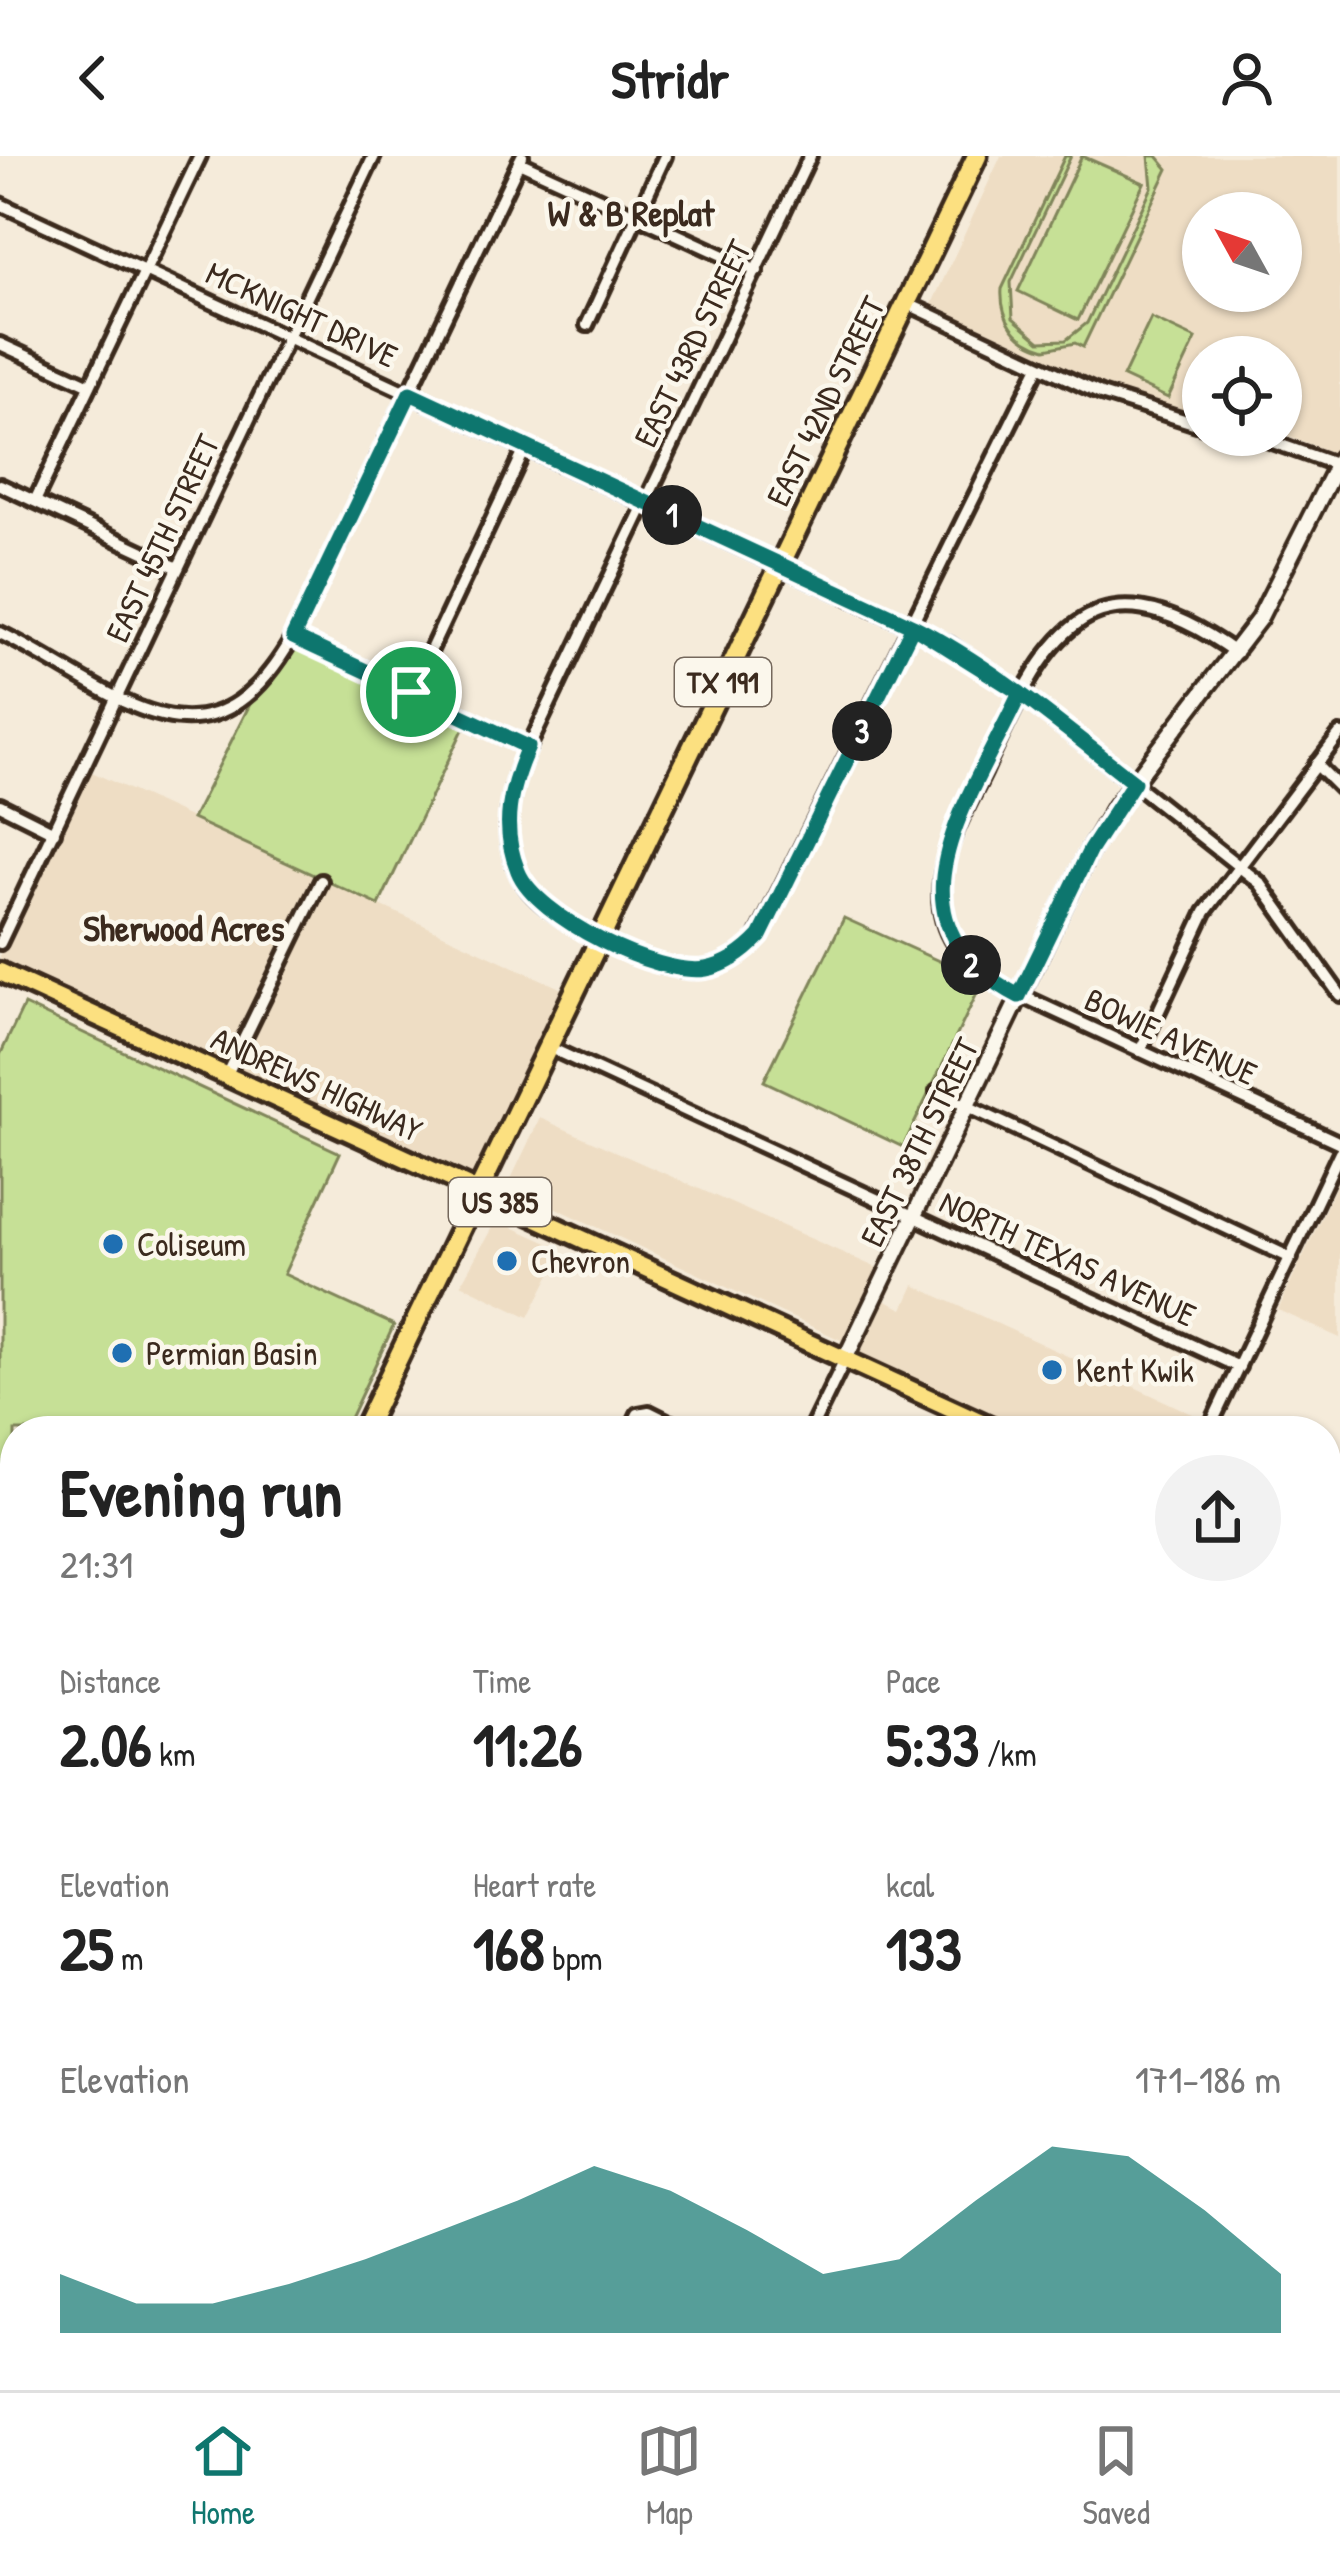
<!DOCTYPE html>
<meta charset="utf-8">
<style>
body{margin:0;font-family:"Patrick Hand",sans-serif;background:#f2f2f2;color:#222;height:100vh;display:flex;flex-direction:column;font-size:45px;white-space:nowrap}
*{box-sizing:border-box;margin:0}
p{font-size:39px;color:#767676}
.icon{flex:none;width:66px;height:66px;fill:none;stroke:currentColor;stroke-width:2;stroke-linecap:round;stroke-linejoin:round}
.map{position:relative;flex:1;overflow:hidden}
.sheet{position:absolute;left:0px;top:1260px;width:1341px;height:975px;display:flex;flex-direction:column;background:#fff;border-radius:48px 48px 0 0;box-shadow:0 3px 9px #0004}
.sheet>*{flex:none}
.needle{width:78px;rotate:310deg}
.fabs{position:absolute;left:1182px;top:36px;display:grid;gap:24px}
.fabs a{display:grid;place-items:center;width:120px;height:120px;border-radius:50%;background:#fff;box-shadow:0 3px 9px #0004;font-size:60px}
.pin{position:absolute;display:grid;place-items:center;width:102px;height:102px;color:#fff;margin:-51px;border:6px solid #fff;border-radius:50%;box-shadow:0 3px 12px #0007}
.km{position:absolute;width:60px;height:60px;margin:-30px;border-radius:50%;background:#222;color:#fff;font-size:33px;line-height:60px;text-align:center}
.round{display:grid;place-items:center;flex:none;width:126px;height:126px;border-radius:63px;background:#f2f2f2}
.headline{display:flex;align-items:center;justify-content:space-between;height:204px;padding:0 60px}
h1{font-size:66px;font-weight:800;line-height:90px}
.stats{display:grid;grid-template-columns:repeat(3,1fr);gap:18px;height:204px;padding:12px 60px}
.stats div{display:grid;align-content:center}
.stats b{font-size:60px;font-weight:800}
.stats small{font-size:33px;font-weight:400}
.stats p{font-size:33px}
.chart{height:336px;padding:24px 60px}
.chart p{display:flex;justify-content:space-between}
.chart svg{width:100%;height:216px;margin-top:12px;fill:#0f766e;opacity:.7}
header{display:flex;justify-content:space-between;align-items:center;height:156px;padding:0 60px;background:#fff;font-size:54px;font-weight:800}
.dock{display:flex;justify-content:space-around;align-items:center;height:168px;border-top:3px solid #e0e0e0;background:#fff;font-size:33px;color:#767676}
.dock a{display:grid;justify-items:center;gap:6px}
.dock .on{color:#0f766e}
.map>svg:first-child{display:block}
.built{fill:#eeddc4;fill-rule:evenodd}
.green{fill:#c6e096;stroke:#80855a;stroke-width:3}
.water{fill:#83cde3;stroke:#668c94;stroke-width:3}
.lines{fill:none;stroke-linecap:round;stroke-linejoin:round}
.minor-casing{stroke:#3b2a1e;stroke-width:20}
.tertiary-casing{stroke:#3b2a1e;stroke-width:22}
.secondary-casing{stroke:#3b2a1e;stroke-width:24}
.primary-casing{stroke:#3b2a1e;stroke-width:26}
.trunk-casing{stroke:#3b2a1e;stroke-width:27}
.minor{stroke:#fbf7ec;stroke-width:10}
.tertiary{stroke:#fbf7ec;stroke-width:14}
.secondary{stroke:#fbf7ec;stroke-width:15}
.primary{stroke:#fce080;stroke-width:16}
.trunk{stroke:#fce080;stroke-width:18}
.route-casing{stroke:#fff;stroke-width:24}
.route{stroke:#0f766e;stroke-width:15}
.poi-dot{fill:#1f6fb2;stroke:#fbf7ec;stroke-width:4.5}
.labels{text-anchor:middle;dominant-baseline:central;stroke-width:9;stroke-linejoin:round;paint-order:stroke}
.shield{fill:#fbf7ec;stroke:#75685c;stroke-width:3}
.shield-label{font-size:30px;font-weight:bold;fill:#3b2a1e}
.street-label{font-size:33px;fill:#3b2a1e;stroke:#fbf7ec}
.poi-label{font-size:33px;fill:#3b2a1e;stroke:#fbf7ec;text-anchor:start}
.neighbourhood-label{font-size:36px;font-weight:bold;fill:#3b2a1e;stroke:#fbf7ec}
</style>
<header><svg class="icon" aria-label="back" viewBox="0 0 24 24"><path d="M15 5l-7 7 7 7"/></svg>Stridr<svg class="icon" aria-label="person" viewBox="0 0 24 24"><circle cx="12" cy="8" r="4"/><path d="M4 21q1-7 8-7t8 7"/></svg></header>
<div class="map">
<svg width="1340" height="2234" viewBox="0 0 1340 2234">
<rect width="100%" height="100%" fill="#f5ebda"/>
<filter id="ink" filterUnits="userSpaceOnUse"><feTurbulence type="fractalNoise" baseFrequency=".00833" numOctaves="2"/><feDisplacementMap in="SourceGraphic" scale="24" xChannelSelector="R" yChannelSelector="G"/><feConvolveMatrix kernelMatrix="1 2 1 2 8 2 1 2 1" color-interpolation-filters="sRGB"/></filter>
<g filter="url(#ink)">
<g class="built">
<path d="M1001,0H1340V283L1333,297L1281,277V201H1203V263L1144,251L930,152ZM1203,57H1281V135H1203Z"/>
<polygon points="83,612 573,838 478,1035 0,816 0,787"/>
<polygon points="540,962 877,1112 843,1185 515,1033 511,1023"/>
<polygon points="1340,1021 1340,1182 1278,1154"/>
<polygon points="496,1064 563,1094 529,1161 461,1128"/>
<polygon points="914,1129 1212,1267 1208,1275 1002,1275 845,1203 875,1140 903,1153"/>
<polygon points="0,1601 15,1608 15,2001 0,2033"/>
<polygon points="0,2036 15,2043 15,2220 389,2220 419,2234 0,2234"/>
<polygon points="414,2220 622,2220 615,2234 445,2234"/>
<polygon points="851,2220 1086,2220 1079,2234 845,2234"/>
</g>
<g class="green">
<path d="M1065,0H1071L1011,126L1013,162L1040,185L1066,184L1087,167L1152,31L1149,0H1157L1168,13L1083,191L1075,187L1046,193C1016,185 1000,163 1002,133Z"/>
<polygon points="1082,0 1144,27 1078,164 1018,135"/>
<polygon points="1151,162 1196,183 1168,242 1123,221"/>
<polygon points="293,481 468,563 379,749 192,663 252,544"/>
<polygon points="844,762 983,825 903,991 764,925"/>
<polygon points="24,849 340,997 284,1118 394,1169 344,1275 15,1275 15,1602 0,1595 0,899"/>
</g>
<polygon class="water" points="0,1675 15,1682 15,1790 0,1820"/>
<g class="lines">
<defs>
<g id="minor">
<path d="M810,0L519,612C505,651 502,693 525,729C548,765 656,817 698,814C721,812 738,801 755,785L1039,210"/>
<polyline points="519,6 757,115"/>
<polyline points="0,48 949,488 1020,537 1260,727 1340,839"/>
<polyline points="906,147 1101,238 1203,270"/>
<polyline points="587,169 665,0"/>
<polyline points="0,188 90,229"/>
<polyline points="1253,279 1340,310"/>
<polyline points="0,329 178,412"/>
<polyline points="35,345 200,0"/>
<path d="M0,477C112,531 205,636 293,481L522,0"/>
<polyline points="293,481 528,591"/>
<path d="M1236,497C1086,390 1043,488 985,615C965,657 934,705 941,753C946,789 971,812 1001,830L1340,987"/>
<polyline points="411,536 526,291"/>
<polyline points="1316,608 1340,632"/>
<polyline points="0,649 54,676"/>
<polyline points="0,787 374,0"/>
<polyline points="548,891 1239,1211"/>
<polyline points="1140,895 1205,756 1340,578"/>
<polyline points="226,920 321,725"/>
<polyline points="937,936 1291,1102"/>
<polyline points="630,1275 638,1258 649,1256 687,1275"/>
<polyline points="810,1275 845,1203"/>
<polyline points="1208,1275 1340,996"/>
<polyline points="1326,1495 1340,1466"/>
<polyline points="1326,1593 1340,1599"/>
<polyline points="0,1601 15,1608"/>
<polyline points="1326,1753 1340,1759"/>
<polyline points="1326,1875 1340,1848 1340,1806"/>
<polyline points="1326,1961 1340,1968"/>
<polyline points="1326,2042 1340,2013"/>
<polyline points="945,2220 975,2234"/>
<polyline points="1235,2234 1241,2220"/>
</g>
<polyline id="tertiary" points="845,1203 1090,694 1115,651 1259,463 1340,302"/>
<g id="secondary">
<polyline points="0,2047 15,2053"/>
<polyline points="390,2220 420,2234"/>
</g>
<g id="primary">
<polyline points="0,816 1001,1275"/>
<polyline points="1326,1424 1340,1430"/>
</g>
<g id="trunk">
<polyline points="363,1275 977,0"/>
<polyline points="0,2028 15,1996"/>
</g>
</defs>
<use href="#minor" class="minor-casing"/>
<use href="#tertiary" class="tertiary-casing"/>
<use href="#secondary" class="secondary-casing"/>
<use href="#primary" class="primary-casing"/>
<use href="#trunk" class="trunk-casing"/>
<use href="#minor" class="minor"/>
<use href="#tertiary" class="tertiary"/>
<use href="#secondary" class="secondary"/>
<use href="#primary" class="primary"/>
<use href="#trunk" class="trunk"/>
</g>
</g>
<g class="lines" filter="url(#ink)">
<defs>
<path id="route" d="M411,536L293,481L410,237L913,470L1020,537C970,646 874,764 1019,840L1090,694L1134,626C1063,571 994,511 913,470L760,780C745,796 728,809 706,813C658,821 536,761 518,715C500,671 510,632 528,591L411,536"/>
</defs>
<use href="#route" class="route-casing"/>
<use href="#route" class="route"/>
</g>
<g class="poi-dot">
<circle cx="113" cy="1088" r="12"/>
<circle cx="507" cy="1105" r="12"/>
<circle cx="122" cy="1197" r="12"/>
<circle cx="1052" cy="1214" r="12"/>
</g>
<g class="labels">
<g class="shield">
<rect x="675" y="502" width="96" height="48" rx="9"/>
<rect x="449" y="1022" width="102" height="48" rx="9"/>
</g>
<g class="shield-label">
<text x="723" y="526">TX 191</text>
<text x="500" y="1046">US 385</text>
</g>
<g class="street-label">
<text transform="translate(302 158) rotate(25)">MCKNIGHT DRIVE</text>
<text transform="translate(692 187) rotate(-64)">EAST 43RD STREET</text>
<text transform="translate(825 245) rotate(-64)">EAST 42ND STREET</text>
<text transform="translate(162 382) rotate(-65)">EAST 45TH STREET</text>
<text transform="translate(1171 880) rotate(25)">BOWIE AVENUE</text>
<text transform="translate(317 928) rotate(25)">ANDREWS HIGHWAY</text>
<text transform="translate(919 986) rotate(-64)">EAST 38TH STREET</text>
<text transform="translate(1068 1102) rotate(25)">NORTH TEXAS AVENUE</text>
</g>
<g class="poi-label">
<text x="137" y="1088">Coliseum</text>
<text x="531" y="1105">Chevron</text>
<text x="146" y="1197">Permian Basin</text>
<text x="1076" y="1214">Kent Kwik</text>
</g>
<g class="neighbourhood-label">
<text x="631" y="56">W &amp; B Replat</text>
<text x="184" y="771">Sherwood Acres</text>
</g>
</g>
</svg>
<div class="fabs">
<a><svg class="needle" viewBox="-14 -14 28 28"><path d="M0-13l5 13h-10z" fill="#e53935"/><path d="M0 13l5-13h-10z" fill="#767676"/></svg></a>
<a><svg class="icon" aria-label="locate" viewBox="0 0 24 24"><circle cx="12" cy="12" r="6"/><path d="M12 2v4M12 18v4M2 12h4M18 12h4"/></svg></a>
</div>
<div class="pin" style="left:411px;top:536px;background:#1e9e55"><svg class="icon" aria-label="arrive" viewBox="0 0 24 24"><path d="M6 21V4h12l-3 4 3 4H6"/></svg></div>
<b class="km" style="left:672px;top:359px">1</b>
<b class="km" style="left:971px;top:809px">2</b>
<b class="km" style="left:862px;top:575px">3</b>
<section class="sheet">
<div class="headline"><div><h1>Evening run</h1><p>21:31</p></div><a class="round"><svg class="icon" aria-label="share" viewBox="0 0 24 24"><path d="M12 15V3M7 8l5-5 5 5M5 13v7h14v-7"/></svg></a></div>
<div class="stats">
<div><p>Distance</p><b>2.06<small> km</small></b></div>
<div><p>Time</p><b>11:26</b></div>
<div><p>Pace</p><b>5:33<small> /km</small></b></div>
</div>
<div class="stats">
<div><p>Elevation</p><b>25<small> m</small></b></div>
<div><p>Heart rate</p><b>168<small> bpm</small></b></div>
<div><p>kcal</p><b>133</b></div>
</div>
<div class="chart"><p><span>Elevation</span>171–186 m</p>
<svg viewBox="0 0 160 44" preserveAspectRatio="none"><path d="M0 44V32L10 38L20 38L30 34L40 29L50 23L60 17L70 10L80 15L90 23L100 32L110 29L120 17L130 6L140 8L150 19L160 32V44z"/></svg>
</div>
</section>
</div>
<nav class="dock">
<a class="on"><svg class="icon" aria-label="home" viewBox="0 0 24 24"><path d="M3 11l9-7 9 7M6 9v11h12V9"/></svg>Home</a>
<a><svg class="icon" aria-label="map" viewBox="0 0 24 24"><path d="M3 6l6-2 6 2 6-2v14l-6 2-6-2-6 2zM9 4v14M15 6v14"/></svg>Map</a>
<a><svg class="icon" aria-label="saved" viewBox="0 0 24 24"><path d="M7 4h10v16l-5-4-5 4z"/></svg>Saved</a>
</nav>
